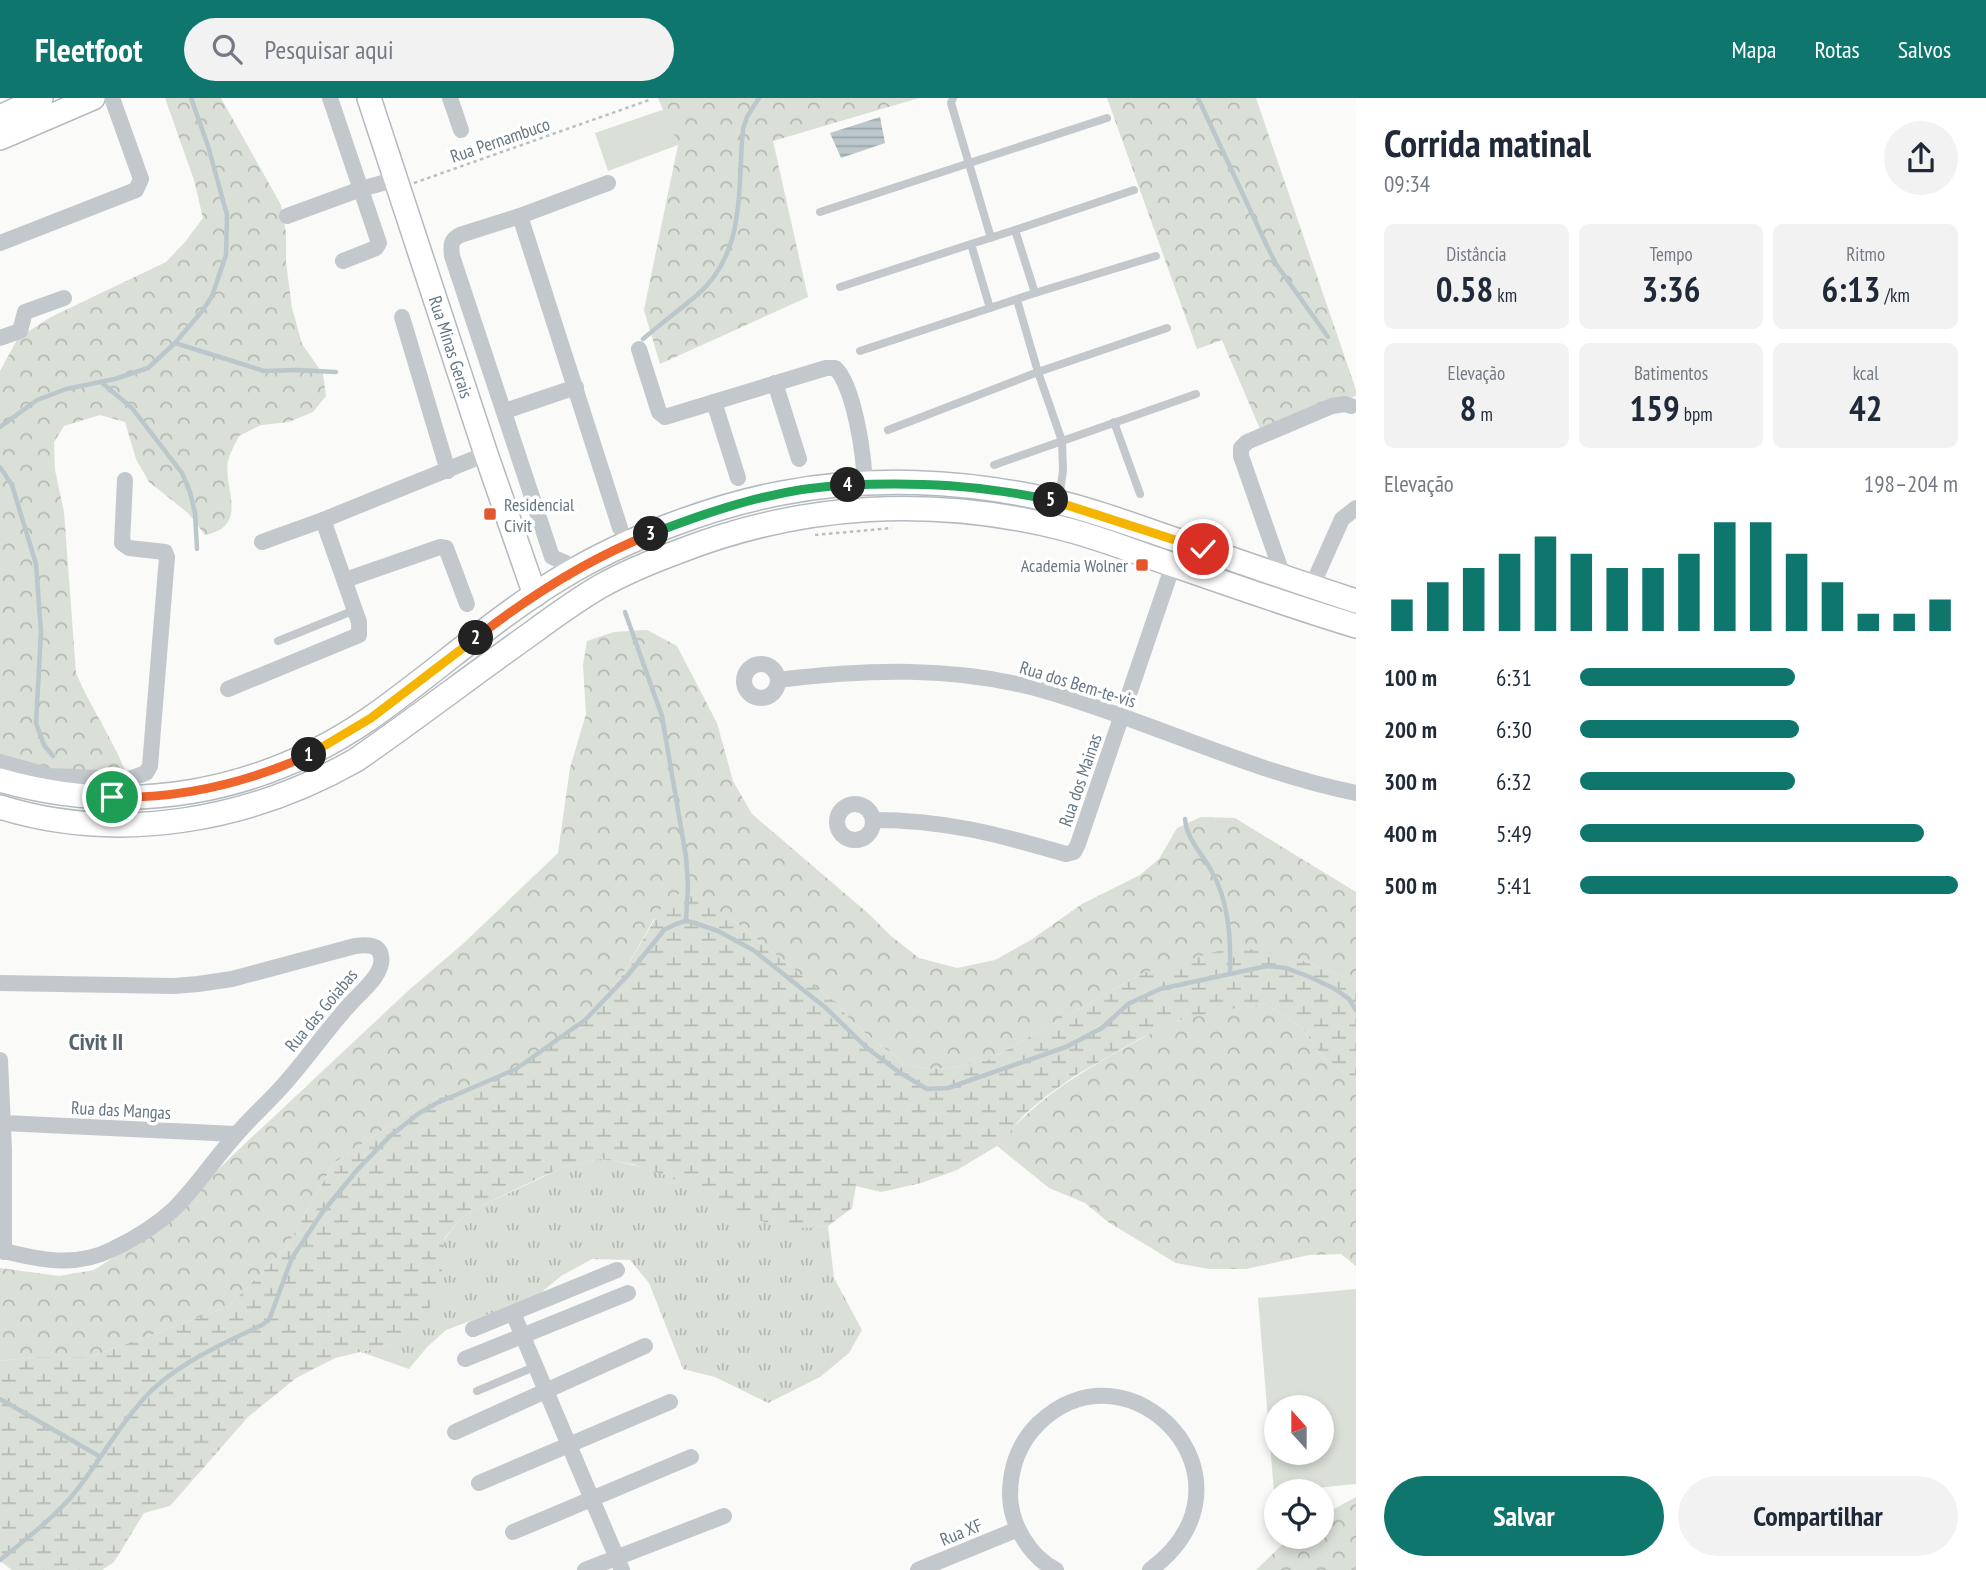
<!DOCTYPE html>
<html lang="pt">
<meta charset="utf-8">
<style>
body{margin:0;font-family:"PT Sans Narrow",sans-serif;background:#f2f2f3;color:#1f2937;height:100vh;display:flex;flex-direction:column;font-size:26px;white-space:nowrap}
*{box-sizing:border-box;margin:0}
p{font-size:23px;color:#747a83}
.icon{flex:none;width:38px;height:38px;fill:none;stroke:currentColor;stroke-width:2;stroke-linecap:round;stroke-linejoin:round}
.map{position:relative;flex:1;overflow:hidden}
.sheet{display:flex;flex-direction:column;background:#fff;width:630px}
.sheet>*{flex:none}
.needle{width:46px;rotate:339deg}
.controls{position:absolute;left:1264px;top:1297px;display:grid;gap:14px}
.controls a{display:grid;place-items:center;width:70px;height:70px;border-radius:50%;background:#fff;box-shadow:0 4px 10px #0003;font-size:35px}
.pin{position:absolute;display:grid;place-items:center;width:60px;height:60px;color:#fff;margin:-30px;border:4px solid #fff;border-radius:50%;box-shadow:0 2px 7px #0007}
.km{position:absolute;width:35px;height:35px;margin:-18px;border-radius:50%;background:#222;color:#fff;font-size:19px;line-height:35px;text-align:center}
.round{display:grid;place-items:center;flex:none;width:74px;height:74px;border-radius:37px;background:#f2f2f3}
.head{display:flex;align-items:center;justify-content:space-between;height:119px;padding:0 28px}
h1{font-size:38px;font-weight:700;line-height:52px}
.stats{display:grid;grid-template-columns:repeat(3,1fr);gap:10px;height:119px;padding:7px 28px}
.stats div{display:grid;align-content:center;border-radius:10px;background:#f2f2f3;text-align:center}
.stats b{font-size:35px;font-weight:700}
.stats small{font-size:19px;font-weight:400}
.stats p{font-size:19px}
.chart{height:196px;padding:14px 28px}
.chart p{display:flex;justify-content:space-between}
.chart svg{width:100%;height:126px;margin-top:7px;stroke:#0f766e;stroke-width:6}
.button{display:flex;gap:14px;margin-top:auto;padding:14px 28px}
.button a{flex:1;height:80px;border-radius:42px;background:#0f766e;color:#fff;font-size:28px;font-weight:700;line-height:80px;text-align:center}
.button a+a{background:#f2f2f3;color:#1f2937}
ul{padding:0 28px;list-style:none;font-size:23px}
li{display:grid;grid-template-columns:112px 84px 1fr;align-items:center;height:52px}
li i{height:18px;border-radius:9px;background:#0f766e}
header{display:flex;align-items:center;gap:42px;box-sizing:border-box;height:98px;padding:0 35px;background:#0f766e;color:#fff}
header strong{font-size:33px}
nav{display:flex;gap:38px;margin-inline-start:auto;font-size:24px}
.search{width:490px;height:63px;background:#f2f2f3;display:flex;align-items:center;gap:18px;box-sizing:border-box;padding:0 24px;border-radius:38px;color:#747a83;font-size:26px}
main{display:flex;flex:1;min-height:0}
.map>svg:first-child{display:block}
.grass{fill:url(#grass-tufts)}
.forest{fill:url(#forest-crowns)}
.wetland{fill:url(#wetland-marsh)}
.garden{fill:#dadfd7;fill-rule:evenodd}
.water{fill:url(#water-rules)}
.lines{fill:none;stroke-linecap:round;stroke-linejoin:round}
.stream{stroke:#bbc7cb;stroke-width:4.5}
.secondary-casing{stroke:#b3babf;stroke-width:26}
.path{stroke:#bbbfc2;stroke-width:2.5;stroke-dasharray:3.5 3.5;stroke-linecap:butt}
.lane{stroke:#c3c8cc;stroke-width:8}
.street{stroke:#c3c8cc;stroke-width:16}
.secondary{stroke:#fff;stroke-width:23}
.split-1-casing{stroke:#fff;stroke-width:14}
.split-2-casing{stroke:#fff;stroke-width:14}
.split-3-casing{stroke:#fff;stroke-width:14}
.split-4-casing{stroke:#fff;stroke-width:14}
.split-5-casing{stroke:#fff;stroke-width:14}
.split-6-casing{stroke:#fff;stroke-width:14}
.split-1{stroke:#f0652b;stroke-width:9}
.split-2{stroke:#f5b400;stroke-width:9}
.split-3{stroke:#f0652b;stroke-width:9}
.split-4{stroke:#22a559;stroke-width:9}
.split-5{stroke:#22a559;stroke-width:9}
.split-6{stroke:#f5b400;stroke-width:9}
.poi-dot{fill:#e4572e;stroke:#fff;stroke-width:2.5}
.labels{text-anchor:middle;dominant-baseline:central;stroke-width:7;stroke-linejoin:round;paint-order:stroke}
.street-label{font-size:18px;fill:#657683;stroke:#fff}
.poi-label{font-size:18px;fill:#657683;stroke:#fff;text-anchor:start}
.district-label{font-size:24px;font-weight:bold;fill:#57646e;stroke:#fff}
</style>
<header>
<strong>Fleetfoot</strong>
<div class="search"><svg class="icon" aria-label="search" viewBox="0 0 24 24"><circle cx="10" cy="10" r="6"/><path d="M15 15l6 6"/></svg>Pesquisar aqui</div>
<nav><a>Mapa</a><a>Rotas</a><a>Salvos</a></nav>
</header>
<main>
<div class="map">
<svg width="1356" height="1472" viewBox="0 0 1356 1472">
<defs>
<pattern id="grass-tufts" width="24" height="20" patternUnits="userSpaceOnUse" patternTransform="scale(1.75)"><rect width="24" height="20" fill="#dadfd7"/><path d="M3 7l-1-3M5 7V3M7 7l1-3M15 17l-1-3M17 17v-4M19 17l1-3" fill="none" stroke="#b4b9b4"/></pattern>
<pattern id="forest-crowns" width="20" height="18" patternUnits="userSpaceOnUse" patternTransform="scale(1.75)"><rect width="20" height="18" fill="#dadfd7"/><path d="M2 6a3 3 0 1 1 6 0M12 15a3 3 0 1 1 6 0" fill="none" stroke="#b4b9b4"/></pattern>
<pattern id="wetland-marsh" width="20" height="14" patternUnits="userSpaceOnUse" patternTransform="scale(1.75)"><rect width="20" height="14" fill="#dadfd7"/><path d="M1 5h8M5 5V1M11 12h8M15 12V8" fill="none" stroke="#b4b9b4"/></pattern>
<pattern id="water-rules" width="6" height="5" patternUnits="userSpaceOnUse" patternTransform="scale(1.75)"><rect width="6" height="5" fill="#bbc7cb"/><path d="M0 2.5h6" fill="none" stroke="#9ca6aa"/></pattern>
</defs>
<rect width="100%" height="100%" fill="#fafaf8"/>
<path class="grass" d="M600,1061C625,1065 649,1069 673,1080C731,1107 759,1136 828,1128L834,1180L862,1232L849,1255L820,1279L768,1305L715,1279L683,1271L649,1185L630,1162L592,1161L561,1178L537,1198L446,1232L427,1249L409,1271L361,1254L394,1246L444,1162V1142L461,1120L477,1110L564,1069Z"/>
<g class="forest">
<path d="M165,0H221L281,107L286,135V164L292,210L302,246L323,276L326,298L313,314L289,324L261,327L239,338C235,346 230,355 228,363C223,390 250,428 205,437L188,415L149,384L136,361L125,324L100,317L64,328L54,344L55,372L64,414L76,575C91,611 114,642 127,678L3,666L0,657V273L18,240L51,219L166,164L185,144L203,120L194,82Z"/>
<polygon points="658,0 919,0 773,43 808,199 660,266 644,212 678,47"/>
<polygon points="1107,0 1256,0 1356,292 1356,298 1260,331 1222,242 1197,251"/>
<polygon points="647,532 677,548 717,625 733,683 752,716 870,817 891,838 919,860 957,870 995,862 1031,842 1082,806 1140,777 1159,761 1177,730 1201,719 1235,720 1356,794 1356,884 1298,861 1140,876 991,961 952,970 928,971 908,967 877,945 851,923 837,906 728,818 654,821 621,879 593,910 565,935 498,983 427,1002 334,1065 286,1150 228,1209 90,1259 35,1259 0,1263 0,1170 59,1178 94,1172 158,1131 235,1055 409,892 465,844 558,755 570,670 586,616 583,567 587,543 614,534"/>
<path d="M1266,906L1301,929L1323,959L1356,982V1168L1341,1156L1309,1157L1246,1171H1209L1176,1165L1108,1124L1085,1105L1049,1090L997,1048C1032,1005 1071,980 1119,953C1139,942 1160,929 1181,922C1209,913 1238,910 1266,906Z"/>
<polygon points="1356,1399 1356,1472 1256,1472 1290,1439 1321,1438 1321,1418"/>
</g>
<polygon class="wetland" points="683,794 728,818 837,906 851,923 877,945 908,967 928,971 952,970 991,961 1140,876 1235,848 1298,861 1356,884 1356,982 1323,959 1301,929 1266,906 1225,912 1180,922 1141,940 1076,977 1045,999 1025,1016 997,1048 957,1072 921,1085 881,1094 856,1088 852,1110 828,1128 806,1130 782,1129 740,1117 670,1079 632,1066 600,1061 564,1069 537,1081 477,1110 461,1120 444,1141 444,1162 436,1200 415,1233 394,1246 335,1260 296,1280 248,1319 170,1408 144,1415 114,1464 102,1472 12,1472 0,1463 0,1263 35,1259 90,1259 228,1209 286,1150 334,1065 427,1002 498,983 565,935 593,910 621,879 666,802"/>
<g class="garden">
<polygon points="665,11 678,47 608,73 595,35"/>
<path d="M1356,1191V1386L1274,1394L1258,1200ZM1276,1309H1321V1354H1276Z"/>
</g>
<polygon class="water" points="880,19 885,45 841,60 830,35"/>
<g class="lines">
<g class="stream">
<polyline points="1198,0 1267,148 1276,166 1328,239"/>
<path d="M643,241C660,226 680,212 697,197C747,154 737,90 743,31L747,19L759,0"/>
<polyline points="175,245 264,273 297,272 336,274"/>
<polyline points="101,284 132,310 182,375 190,394 195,415 197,451"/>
<polyline points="0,329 37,302 66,291 115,281 148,270 175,245 203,212 212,198 226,157 227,117 208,48 191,0"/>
<polyline points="0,369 12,387 36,466 41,534 36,625 44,647 53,658"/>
<polyline points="625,514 662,618 686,759 688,786 686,823"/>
<path d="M1185,721C1187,742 1202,755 1212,774C1229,804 1231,841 1230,875"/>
<polyline points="0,1301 99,1358"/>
<path d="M0,1462C25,1442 51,1422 72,1398C100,1364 120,1324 152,1292C183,1263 224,1245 262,1227L269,1222L292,1160L321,1116L358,1071L389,1039L418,1016L437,1005L516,971L585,922L627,878L664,832L676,826L686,823L695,825L718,833L753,852L826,910L867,950L899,974L927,991L948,990L1066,949L1102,930L1128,906L1160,891L1267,868L1286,870L1310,879L1335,891L1349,901L1356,912"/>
</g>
<defs>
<g id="secondary">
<polyline points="369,0 486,356 535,497"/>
<polyline points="0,19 41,0"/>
<polyline points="0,40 93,0"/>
<path d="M0,682C129,719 259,696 369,621C435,575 495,519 564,478C625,441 712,408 782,395C870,378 963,382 1050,402C1088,411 1125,424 1162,437C1227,459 1291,482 1356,503"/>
<path d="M0,709C119,746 249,723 356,662C414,622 471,578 529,537C552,520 575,503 601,488C626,474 653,463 680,453C803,405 933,398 1061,430C1094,438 1127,451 1159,462C1225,485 1290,508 1356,528"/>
</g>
</defs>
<use href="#secondary" class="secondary-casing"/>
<g class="path">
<polyline points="414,85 649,2"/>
<polyline points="815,437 892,430"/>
</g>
<g class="lane">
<polyline points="953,0 951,5 991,140"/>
<polyline points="820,114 1107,20"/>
<polygon points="1015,132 1035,195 990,210 971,146"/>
<polyline points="1015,132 1134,92"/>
<polyline points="840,189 971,146"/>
<polyline points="1035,195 1156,158"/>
<polyline points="1017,202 1038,274 1062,343 1063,372 1059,402"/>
<polyline points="860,253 990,210"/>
<polyline points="1114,324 1140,396"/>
<polyline points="888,332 1038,274 1167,230"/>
<polyline points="994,367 1196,296"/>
<polyline points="278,543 355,512"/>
<polyline points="477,1293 534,1269"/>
</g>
<g class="street">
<polyline points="330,0 379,145 376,150 343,163"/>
<polyline points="450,0 461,32"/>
<polyline points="287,118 361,91 397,81"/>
<polyline points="520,118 620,430"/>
<polyline points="0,145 136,92 141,81 112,0"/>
<polyline points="402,219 448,373"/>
<polyline points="0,240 20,233 25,214 64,200"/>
<path d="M639,251L659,314L665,319L826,270H835C853,285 866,362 864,386"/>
<polyline points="775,285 799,361"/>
<polyline points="714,304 738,380"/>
<polyline points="505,313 576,289"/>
<polyline points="262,444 323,422 486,356"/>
<path d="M571,474L566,465L552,459L452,158C451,148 450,142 460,137L520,118L608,85"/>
<polyline points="1283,478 1241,358 1241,350 1247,344 1332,308 1345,306 1351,308"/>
<polyline points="345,482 440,449 446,450 467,506"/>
<polyline points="1312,488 1342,421 1356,410"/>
<circle cx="761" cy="583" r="17"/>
<path d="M778,582C867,571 955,568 1042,592C1148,622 1248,673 1356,695"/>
<polyline points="228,591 359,537 359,524 323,422"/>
<polyline points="0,664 50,678 129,681 146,675 150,668 167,459 165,454 129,450 122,445 125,382"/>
<circle cx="855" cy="724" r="18"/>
<path d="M873,722C946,722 997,736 1066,756L1074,754L1078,746L1173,467"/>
<path d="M0,885L174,888L198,886L232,881L355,848C364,847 379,845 381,858C385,875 361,894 351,905C328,930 309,958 287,983C271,1002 252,1018 236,1037C215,1060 197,1088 175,1110C157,1127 136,1140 113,1151C76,1170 39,1162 0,1152"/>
<polyline points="0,962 4,1052 4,1154"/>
<polyline points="4,1025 236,1036"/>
<polyline points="513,1215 622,1472"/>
<polyline points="473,1231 617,1172"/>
<polyline points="465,1261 628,1195"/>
<polyline points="455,1334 645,1248"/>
<polyline points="479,1385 670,1304"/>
<polyline points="513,1434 691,1359"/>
<polyline points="585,1472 724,1418"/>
<polyline points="918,1472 1018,1431"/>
<path d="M1056,1472C1030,1459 1011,1427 1010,1398C1010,1370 1018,1346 1038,1326C1130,1236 1270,1383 1150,1472"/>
</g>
<use href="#secondary" class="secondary"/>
</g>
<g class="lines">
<defs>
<path id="split-1" d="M112,699C181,701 246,685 309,657"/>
<polyline id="split-2" points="309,657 371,620 476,540"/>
<path id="split-3" d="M476,540C531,497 586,462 651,436"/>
<path id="split-4" d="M651,436C715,411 779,390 848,387"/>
<path id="split-5" d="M848,387C920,384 980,387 1051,402"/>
<polyline id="split-6" points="1051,402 1203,451"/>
</defs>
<use href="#split-1" class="split-1-casing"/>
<use href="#split-2" class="split-2-casing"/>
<use href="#split-3" class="split-3-casing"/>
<use href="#split-4" class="split-4-casing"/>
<use href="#split-5" class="split-5-casing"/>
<use href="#split-6" class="split-6-casing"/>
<use href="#split-1" class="split-1"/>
<use href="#split-2" class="split-2"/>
<use href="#split-3" class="split-3"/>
<use href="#split-4" class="split-4"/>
<use href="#split-5" class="split-5"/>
<use href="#split-6" class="split-6"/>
</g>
<g class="poi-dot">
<rect x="483" y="409" width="14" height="14" rx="3.5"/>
<rect x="1135" y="460" width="14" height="14" rx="3.5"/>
</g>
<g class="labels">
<g class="street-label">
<text transform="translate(500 42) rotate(-19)">Rua Pernambuco</text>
<text transform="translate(451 249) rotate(72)">Rua Minas Gerais</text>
<text transform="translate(1078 586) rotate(17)">Rua dos Bem-te-vis</text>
<text transform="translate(1080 682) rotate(-71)">Rua dos Mainas</text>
<text transform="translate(321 912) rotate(-50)">Rua das Goiabas</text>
<text transform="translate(121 1012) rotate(3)">Rua das Mangas</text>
<text transform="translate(961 1434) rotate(-22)">Rua XF</text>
</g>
<g class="poi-label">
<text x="504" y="406">Residencial<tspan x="504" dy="21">Civit</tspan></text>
<text x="1128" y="467" text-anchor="end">Academia Wolner</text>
</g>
<g class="district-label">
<text x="96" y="943">Civit II</text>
</g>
</g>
</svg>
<div class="controls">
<a><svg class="needle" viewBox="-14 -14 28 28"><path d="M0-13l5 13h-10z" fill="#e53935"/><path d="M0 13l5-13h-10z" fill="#747a83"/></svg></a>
<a><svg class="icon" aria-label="locate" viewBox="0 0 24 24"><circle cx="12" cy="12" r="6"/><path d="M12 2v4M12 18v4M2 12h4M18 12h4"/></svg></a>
</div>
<div class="pin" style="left:112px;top:699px;background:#1e9e55"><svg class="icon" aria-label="arrive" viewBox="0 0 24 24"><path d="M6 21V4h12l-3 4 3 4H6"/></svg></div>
<div class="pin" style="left:1203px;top:451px;background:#d93025"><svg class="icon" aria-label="check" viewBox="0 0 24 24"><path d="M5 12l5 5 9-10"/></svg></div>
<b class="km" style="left:309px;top:657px">1</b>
<b class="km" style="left:476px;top:540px">2</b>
<b class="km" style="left:651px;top:436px">3</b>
<b class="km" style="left:848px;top:387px">4</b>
<b class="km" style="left:1051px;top:402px">5</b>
</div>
<section class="sheet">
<div class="head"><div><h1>Corrida matinal</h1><p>09:34</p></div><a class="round"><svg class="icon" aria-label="share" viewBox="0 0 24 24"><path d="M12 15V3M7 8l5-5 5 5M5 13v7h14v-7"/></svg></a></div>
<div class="stats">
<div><p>Distância</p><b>0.58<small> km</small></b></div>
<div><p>Tempo</p><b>3:36</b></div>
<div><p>Ritmo</p><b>6:13<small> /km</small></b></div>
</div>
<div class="stats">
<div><p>Elevação</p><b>8<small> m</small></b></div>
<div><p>Batimentos</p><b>159<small> bpm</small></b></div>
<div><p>kcal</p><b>42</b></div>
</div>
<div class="chart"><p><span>Elevação</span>198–204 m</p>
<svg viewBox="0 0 160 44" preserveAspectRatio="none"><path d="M5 44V33M15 44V27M25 44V22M35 44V17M45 44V11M55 44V17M65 44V22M75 44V22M85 44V17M95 44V6M105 44V6M115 44V17M125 44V27M135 44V38M145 44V38M155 44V33"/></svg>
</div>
<ul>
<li><b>100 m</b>6:31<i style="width:57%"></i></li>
<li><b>200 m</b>6:30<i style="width:58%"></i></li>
<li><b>300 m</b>6:32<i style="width:57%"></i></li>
<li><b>400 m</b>5:49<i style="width:91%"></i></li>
<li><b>500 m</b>5:41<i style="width:100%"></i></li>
</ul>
<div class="button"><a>Salvar</a><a>Compartilhar</a></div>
</section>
</main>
